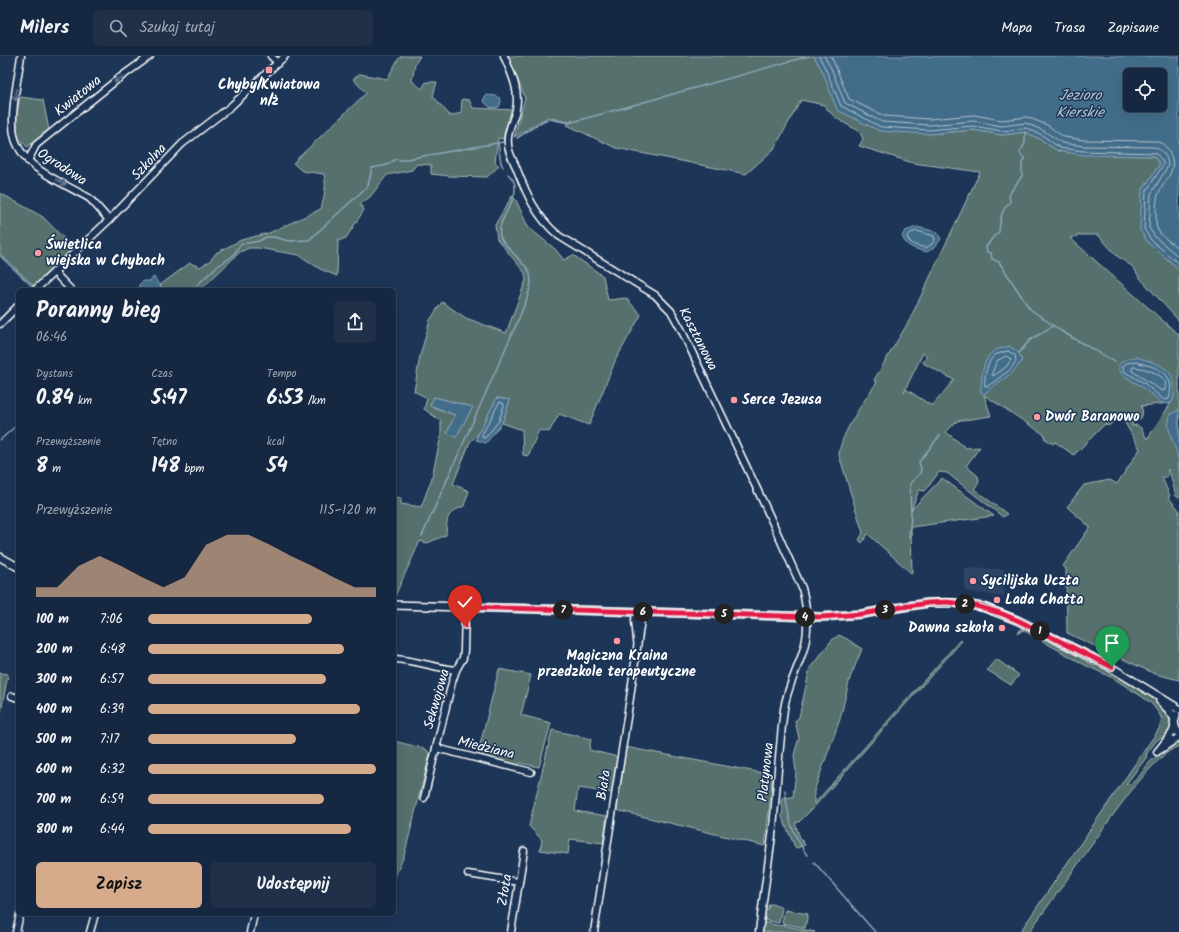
<!DOCTYPE html>
<html lang="pl">
<meta charset="utf-8">
<style>
body{margin:0;font-family:Kalam,sans-serif;background:#1f3048;color:#f1f3f6;height:100vh;display:flex;flex-direction:column;font-size:15px;white-space:nowrap}
*{box-sizing:border-box;margin:0}
p{font-size:13px;color:#9ea6b1}
.icon{flex:none;width:22px;height:22px;fill:none;stroke:currentColor;stroke-width:2;stroke-linecap:round;stroke-linejoin:round}
.map{position:relative;flex:1;overflow:hidden}
.details{position:absolute;left:16px;top:232px;width:380px;height:628px;display:flex;flex-direction:column;background:#162841;border-radius:6px;box-shadow:0 4px 16px #0002,0 0 0 1px #35445a}
.details>*{flex:none}
.buttons{position:absolute;left:1123px;top:12px;display:grid;gap:8px}
.buttons a{display:grid;place-items:center;width:44px;height:44px;border-radius:6px;background:#162841;box-shadow:0 4px 16px #0002,0 0 0 1px #35445a;font-size:20px}
.pin{position:absolute;display:grid;place-items:center;width:34px;height:34px;color:#fff;margin:-41px -17px;border-radius:50% 50% 50% 0;rotate:-45deg;box-shadow:0 0 4px #0007}
.pin .icon{rotate:45deg}
.km{position:absolute;width:20px;height:20px;margin:-10px;border-radius:50%;background:#222;color:#fff;font-size:11px;line-height:20px;text-align:center}
.round{display:grid;place-items:center;flex:none;width:42px;height:42px;border-radius:6px;background:#1f3048}
.head{display:flex;align-items:center;justify-content:space-between;height:68px;padding:0 20px}
h1{font-size:22px;font-weight:600;line-height:30px}
.metrics{display:grid;grid-template-columns:repeat(3,1fr);gap:6px;height:68px;padding:4px 20px}
.metrics div{display:grid;align-content:center}
.metrics b{font-size:20px;font-weight:600}
.metrics small{font-size:11px;font-weight:400}
.metrics p{font-size:11px}
.chart{height:112px;padding:8px 20px}
.chart p{display:flex;justify-content:space-between}
.chart svg{width:100%;height:72px;margin-top:4px;fill:#d6ab8b;opacity:.7}
.button{display:flex;gap:8px;margin-top:auto;padding:8px 20px}
.button a{flex:1;height:46px;border-radius:6px;background:#d6ab8b;color:#111;font-size:16px;font-weight:600;line-height:46px;text-align:center}
.button a+a{background:#1f3048;color:#f1f3f6}
ul{padding:0 20px;list-style:none;font-size:13px}
li{display:grid;grid-template-columns:64px 48px 1fr;align-items:center;height:30px}
li i{height:10px;border-radius:5px;background:#d6ab8b}
header{display:flex;align-items:center;gap:24px;box-sizing:border-box;height:56px;padding:0 20px;background:#162841;border-bottom:1px solid #35445a}
header strong{font-size:19px}
nav{display:flex;gap:22px;margin-inline-start:auto;font-size:14px}
.search{width:280px;height:36px;background:#1f3048;display:flex;align-items:center;gap:10px;box-sizing:border-box;padding:0 14px;border-radius:6px;color:#9ea6b1;font-size:15px}
.map>svg:first-child{display:block}
.built{fill:#2f4568}
.green{fill:#56706e;stroke:#aab8b6;fill-rule:evenodd}
.water{fill:#436d8a;stroke:#8ea7b9;fill-rule:evenodd}
.lines{fill:none;stroke-linecap:round;stroke-linejoin:round}
.shore{stroke:#b4c5d0;stroke-width:1}
.stream{stroke:#8ea7b9;stroke-width:1.5}
.minor-casing{stroke:#fff;stroke-width:9}
.tertiary-casing{stroke:#fff;stroke-width:10}
.minor{stroke:#1d3557;stroke-width:6}
.tertiary{stroke:#1d3557;stroke-width:7}
.oneway{stroke:#6c7c92}
.route-casing{stroke:#fff;stroke-width:8}
.route{stroke:#e11d48;stroke-width:5}
.poi-dot{fill:#ff9aa2;stroke:#1d3557;stroke-width:1.5}
.labels{text-anchor:middle;dominant-baseline:central;stroke-width:3;stroke-linejoin:round;paint-order:stroke}
.poi-label{font-size:14px;font-weight:bold;fill:#fff;stroke:#1d3557;text-anchor:start}
.street-label{font-size:14px;fill:#fff;stroke:#1d3557}
.water-label{font-size:15px;font-style:italic;fill:#b4c5d0;stroke:#1d3557}
</style>
<header>
<strong>Milers</strong>
<div class="search"><svg class="icon" aria-label="search" viewBox="0 0 24 24"><circle cx="10" cy="10" r="6"/><path d="M15 15l6 6"/></svg>Szukaj tutaj</div>
<nav><a>Mapa</a><a>Trasa</a><a>Zapisane</a></nav>
</header>
<div class="map">
<svg width="1179" height="876" viewBox="0 0 1179 876">
<rect width="100%" height="100%" fill="#1d3557"/>
<filter id="ink" filterUnits="userSpaceOnUse"><feTurbulence type="fractalNoise" baseFrequency=".025" numOctaves="2"/><feDisplacementMap in="SourceGraphic" scale="8" xChannelSelector="R" yChannelSelector="G"/><feConvolveMatrix kernelMatrix="1 2 1 2 8 2 1 2 1" color-interpolation-filters="sRGB"/></filter>
<g filter="url(#ink)">
<polygon class="built" points="965,512 1004,513 1004,541 965,535"/>
<g class="green">
<path d="M402,0H420L415,8L412,25L422,33L426,26H437L433,40L450,60L461,57L462,43L469,44L473,52L514,54L510,65L508,66L507,70L508,73L504,83L498,82L495,106L499,110L487,121L449,120L431,118V109L417,108L412,114L387,119L370,141L360,148L364,154L346,182L338,185L337,220L320,213L299,199L258,192H249L240,196L200,234H163L160,229L190,207L200,211L210,205L216,197L241,184L269,177L321,153C324,141 327,130 324,118L302,115L293,107L366,37L353,23L360,18L387,23L399,2Z"/>
<path d="M508,0H814L823,16L929,78L973,74L1002,79L1025,76L1040,83L1058,95L1108,99L1154,100L1160,108L1142,135L1148,187L1179,213V265L1140,222L1133,211L1117,200L1098,179H1081L1070,182L1179,279V442L1176,440L1170,417L1168,413V420L1162,422L1170,440L1168,441L1179,454V624L1155,618L1067,577L1066,513L1063,510L1090,471L1067,451L1084,429L1110,424L1117,428L1140,393L1121,360L1108,370L1105,368L1074,399L1055,386L1053,388L1044,382L1045,379L984,339L991,360L957,365L946,376L966,392L980,391L966,410L978,420L979,426L974,433L1007,458L1003,461L947,417L939,416L925,435L919,434L911,454L942,422L994,460L911,471L912,518L868,478L862,487L859,484L863,477L839,399C840,378 865,344 877,326L874,324L909,265L980,116L913,107L859,90L863,83L860,76C846,67 834,64 824,49L801,44L774,93L746,118L616,92L567,69L573,64L566,66L548,61L514,81L525,42ZM923,297L927,300L923,307L954,324L932,350L906,333L904,336ZM1171,347L1147,383L1141,372L1137,369L1132,370L1133,365L1139,364C1144,359 1143,355 1141,350Z"/>
<path d="M20,41L43,44L49,74L27,91C24,87 20,84 18,81C13,69 18,53 20,41Z"/>
<polygon points="0,137 43,161 73,192 34,230 0,198"/>
<path d="M512,140L516,144L528,171L555,193L564,204L573,199L603,220L608,244L626,242L641,259L616,303L589,369L559,358L549,376L539,374L528,400L523,399L522,374L502,367L510,344L497,342L478,378L470,386L453,428L469,435L464,450C446,458 447,461 446,479L427,487L420,485L394,542V441L401,442V448L421,451L431,425L441,380V365L424,353L427,342L414,335L420,300L430,264L442,246L466,262L506,277L526,224L525,217L497,183L495,169ZM434,341L472,351L456,381L447,377L455,359L430,350Z"/>
<path d="M1022,572L1061,590L1091,608L1095,610L1096,608L1102,610L1147,637L1168,656L1171,659L1172,669L1171,674L1165,682H1160L1157,684L1147,697L1146,702L1126,728L1127,729C1138,726 1143,713 1151,705C1160,697 1169,690 1179,683V690C1153,698 1105,771 1088,794C1068,822 1049,849 1029,876H1020L1159,673L1162,664L1160,659L1152,648L1141,640L1113,622L1085,609L1023,574L1017,578Z"/>
<polygon points="839,579 847,583 862,593 850,622 840,663 814,735 814,748 960,584 962,585 814,751 799,766 795,767 800,782 805,789 797,792 795,791 782,761 783,752 781,747 782,742 793,741 796,716 794,699 799,682 795,665 799,661 810,612 832,584"/>
<polygon points="996,603 1019,619 1011,629 987,614"/>
<polygon points="499,613 531,619 521,659 551,667 539,711 520,707 518,710 477,701"/>
<polygon points="0,617 8,618 0,661"/>
<polygon points="552,674 591,683 589,694 618,701 613,737 578,732 575,755 607,760 603,787 570,783 568,798 540,794 542,784 529,770"/>
<polygon points="394,685 426,693 430,698 404,800 394,823"/>
<polygon points="625,691 773,719 765,790 616,754"/>
<polygon points="769,848 772,848 782,852 779,867 764,864 766,853 768,853"/>
<polygon points="785,854 808,858 805,872 782,867"/>
<polygon points="763,866 781,870 782,869 815,876 762,876"/>
</g>
<g class="water">
<path d="M814,0H1179V213L1148,187L1140,174L1142,135L1160,108L1154,100L1083,99L1058,95L1040,83L1025,76L1002,79L973,74L929,78L880,75L837,54L823,16ZM1130,19H1160V49H1130Z"/>
<path d="M486,39C496,40 505,39 499,51L491,52L483,45Z"/>
<path d="M917,171L937,176L941,183L935,191L927,196C916,193 906,192 902,180L905,175Z"/>
<polygon points="154,221 163,234 141,234 139,229 143,225 149,225"/>
<path d="M1009,290L1019,297L1022,305L1012,317L992,331L984,338L981,336C981,325 982,302 994,295C998,293 1004,292 1009,290Z"/>
<path d="M1136,301C1154,307 1176,310 1174,334C1174,338 1174,342 1172,346L1168,348L1162,347L1142,331L1123,319C1112,307 1125,303 1136,301Z"/>
<polygon points="434,341 473,351 456,381 447,377 455,359 430,349"/>
<polygon points="497,342 510,344 502,367 486,387 476,384 478,378"/>
<path d="M1179,354V411C1179,407 1178,402 1177,398C1174,386 1164,371 1171,358Z"/>
</g>
<g class="lines">
<g class="shore">
<polyline points="819,0 826,14 841,50 881,71 929,74 973,70 1002,75 1026,72 1042,79 1060,92 1083,95 1156,97 1163,106 1163,109 1146,136 1144,173 1151,184 1179,208"/>
<path d="M824,0L831,12L845,47L882,66L929,69L974,65L1002,70L1026,67L1044,75L1062,87L1084,90L1154,91C1162,93 1168,101 1168,110L1151,138L1149,172L1155,181L1179,201"/>
<path d="M831,0L849,43L884,60L929,63L974,59L1002,64L1027,61L1047,69L1064,81L1084,84L1154,85C1161,86 1165,89 1169,95C1179,115 1165,122 1158,139C1156,143 1155,168 1157,172C1161,181 1172,187 1179,193"/>
<path d="M917,175L934,180L935,184L932,188L926,192C919,190 908,189 907,180L911,177Z"/>
<path d="M1008,295L1015,299L1016,305L1010,314L988,330H985C983,323 988,303 995,299C999,297 1004,296 1008,295Z"/>
<polygon points="1007,300 1011,304 1006,311 995,319 992,319 992,317 997,305"/>
<path d="M1136,306C1158,312 1176,315 1169,343L1164,344L1144,327L1125,316L1123,313V310L1127,307Z"/>
<path d="M1133,311C1141,311 1161,317 1165,325C1166,328 1165,331 1165,334L1162,335L1132,315V313Z"/>
<polygon points="500,346 503,347 504,349 499,365 485,382 483,382 482,379"/>
</g>
<g class="stream">
<polyline points="517,82 543,65 549,63 569,67 809,0"/>
<polyline points="498,87 501,107 503,111"/>
<polyline points="1022,93 1025,87 1025,76"/>
<path d="M1020,95L1021,99L1025,103L1022,106V120L1012,134L1009,140L1010,146C1001,154 1000,164 999,176L994,180L986,191L987,196L991,197L992,203L999,206L1003,212L1030,253L1061,275L1115,306"/>
<polyline points="0,200 32,230"/>
<polyline points="192,234 215,212 233,200 240,189 242,188 259,185 266,181 274,181 289,185 309,184 368,130 372,112 387,109 396,103 401,104 503,86"/>
<polyline points="1019,297 1030,284 1053,270"/>
<polyline points="18,333 18,334"/>
<polyline points="0,384 18,368"/>
<path d="M422,480L520,260C526,243 540,220 522,207C516,199 506,191 501,183C493,165 521,145 514,126C513,123 510,120 508,118"/>
<polyline points="909,482 911,460 910,428 920,417 921,413 919,406 940,379"/>
<path d="M785,734C788,762 791,776 807,799"/>
<polyline points="814,806 875,876"/>
</g>
<defs>
<g id="minor">
<path d="M21,0C18,22 10,58 14,79C17,94 29,107 41,115C56,125 73,133 89,142L94,147L109,164"/>
<polyline points="271,0 278,7"/>
<path d="M504,0C511,17 520,34 516,53C514,64 506,76 508,88C508,96 513,104 516,111C526,137 536,161 559,180L655,239L671,255L681,273L766,452L802,532C807,551 809,574 804,592C798,613 787,631 784,653C779,692 777,731 773,771C769,806 763,841 759,876"/>
<polyline points="28,105 36,89 118,23 150,0"/>
<polyline points="54,216 71,234"/>
<polyline points="35,234 109,164 182,88 230,51 285,0"/>
<polyline points="0,268 18,250"/>
<polyline points="636,556 635,564 637,585"/>
<path d="M394,603C415,604 435,612 456,614"/>
<polyline points="12,640 18,642"/>
<polyline points="436,692 531,716"/>
<polyline points="1160,694 1179,681"/>
<polyline points="1157,696 1172,677 1175,670"/>
<polyline points="424,742 452,626 456,614 463,602 464,594 465,551"/>
<polyline points="468,818 519,826"/>
<polyline points="16,876 20,858"/>
<polyline points="90,876 95,858"/>
<polyline points="250,876 254,858"/>
<polyline points="511,876 524,795"/>
<polyline points="594,876 630,642 642,556"/>
</g>
<g id="tertiary">
<polyline points="0,501 18,511"/>
<polyline points="394,549 821,561 862,558 896,552 928,547 955,547 983,551 1017,564 1107,609 1179,653"/>
<polyline points="1160,645 1169,654 1175,663"/>
<path d="M1176,659C1173,666 1174,672 1179,677"/>
</g>
</defs>
<use href="#minor" class="minor-casing"/>
<use href="#tertiary" class="tertiary-casing"/>
<use href="#minor" class="minor"/>
<use href="#tertiary" class="tertiary"/>
</g>
<defs><path id="oneway-shaft" d="M-6 0H5M1.5-3L5.5 0L1.5 3" fill="none" stroke-width="1.6" stroke-linecap="round" stroke-linejoin="round"/></defs>
<g class="oneway">
<use href="#oneway-shaft" transform="translate(119 23) rotate(144)"/>
<use href="#oneway-shaft" transform="translate(16 39) rotate(98)"/>
<use href="#oneway-shaft" transform="translate(61 126) rotate(28)"/>
</g>
</g>
<g class="lines" filter="url(#ink)">
<defs>
<polyline id="route" points="465,570 465,551 821,561 862,558 896,552 928,547 947,546 976,550 1000,557 1017,564 1112,611"/>
</defs>
<use href="#route" class="route-casing"/>
<use href="#route" class="route"/>
</g>
<g class="poi-dot">
<rect x="265" y="10" width="8" height="8" rx="2"/>
<circle cx="38" cy="197" r="4"/>
<circle cx="734" cy="344" r="4"/>
<circle cx="1037" cy="361" r="4"/>
<circle cx="973" cy="525" r="4"/>
<circle cx="997" cy="544" r="4"/>
<circle cx="1002" cy="572" r="4"/>
<circle cx="617" cy="585" r="4"/>
</g>
<g class="labels">
<g class="poi-label">
<text x="269" y="29" text-anchor="middle">Chyby/Kwiatowa<tspan x="269" dy="16">n/ż</tspan></text>
<text x="46" y="189">Świetlica<tspan x="46" dy="16">wiejska w Chybach</tspan></text>
<text x="742" y="344">Serce Jezusa</text>
<text x="1045" y="361">Dwór Baranowo</text>
<text x="981" y="525">Sycilijska Uczta</text>
<text x="1005" y="544">Lada Chatta</text>
<text x="994" y="572" text-anchor="end">Dawna szkoła</text>
<text x="617" y="600" text-anchor="middle">Magiczna Kraina<tspan x="617" dy="16">przedzkole terapeutyczne</tspan></text>
</g>
<g class="street-label">
<text transform="translate(78 40) rotate(-39)">Kwiatowa</text>
<text transform="translate(149 106) rotate(-47)">Szkolna</text>
<text transform="translate(62 111) rotate(33)">Ogrodowa</text>
<text transform="translate(698 283) rotate(63)">Kasztanowa</text>
<text transform="translate(437 643) rotate(-74)">Sekwojowa</text>
<text transform="translate(486 692) rotate(14)">Miedziana</text>
<text transform="translate(766 716) rotate(-84)">Platynowa</text>
<text transform="translate(604 729) rotate(-81)">Biała</text>
<text transform="translate(505 834) rotate(-80)">Złota</text>
</g>
<g class="water-label">
<text x="1080" y="40">Jezioro<tspan x="1080" dy="17">Kierskie</tspan></text>
</g>
</g>
</svg>
<div class="buttons">
<a><svg class="icon" aria-label="locate" viewBox="0 0 24 24"><circle cx="12" cy="12" r="6"/><path d="M12 2v4M12 18v4M2 12h4M18 12h4"/></svg></a>
</div>
<div class="pin" style="left:1112px;top:611px;background:#1e9e55"><svg class="icon" aria-label="arrive" viewBox="0 0 24 24"><path d="M6 21V4h12l-3 4 3 4H6"/></svg></div>
<div class="pin" style="left:465px;top:570px;background:#d93025"><svg class="icon" aria-label="check" viewBox="0 0 24 24"><path d="M5 12l5 5 9-10"/></svg></div>
<b class="km" style="left:1040px;top:575px">1</b>
<b class="km" style="left:965px;top:548px">2</b>
<b class="km" style="left:885px;top:554px">3</b>
<b class="km" style="left:805px;top:561px">4</b>
<b class="km" style="left:724px;top:558px">5</b>
<b class="km" style="left:643px;top:556px">6</b>
<b class="km" style="left:563px;top:554px">7</b>
<section class="details">
<div class="head"><div><h1>Poranny bieg</h1><p>06:46</p></div><a class="round"><svg class="icon" aria-label="share" viewBox="0 0 24 24"><path d="M12 15V3M7 8l5-5 5 5M5 13v7h14v-7"/></svg></a></div>
<div class="metrics">
<div><p>Dystans</p><b>0.84<small> km</small></b></div>
<div><p>Czas</p><b>5:47</b></div>
<div><p>Tempo</p><b>6:53<small> /km</small></b></div>
</div>
<div class="metrics">
<div><p>Przewyższenie</p><b>8<small> m</small></b></div>
<div><p>Tętno</p><b>148<small> bpm</small></b></div>
<div><p>kcal</p><b>54</b></div>
</div>
<div class="chart"><p><span>Przewyższenie</span>115–120 m</p>
<svg viewBox="0 0 160 44" preserveAspectRatio="none"><path d="M0 44V38L10 38L20 25L30 19L40 25L50 32L60 38L70 32L80 12L90 6L100 6L110 12L120 19L130 25L140 32L150 38L160 38V44z"/></svg>
</div>
<ul>
<li><b>100 m</b>7:06<i style="width:72%"></i></li>
<li><b>200 m</b>6:48<i style="width:86%"></i></li>
<li><b>300 m</b>6:57<i style="width:78%"></i></li>
<li><b>400 m</b>6:39<i style="width:93%"></i></li>
<li><b>500 m</b>7:17<i style="width:65%"></i></li>
<li><b>600 m</b>6:32<i style="width:100%"></i></li>
<li><b>700 m</b>6:59<i style="width:77%"></i></li>
<li><b>800 m</b>6:44<i style="width:89%"></i></li>
</ul>
<div class="button"><a>Zapisz</a><a>Udostępnij</a></div>
</section>
</div>
